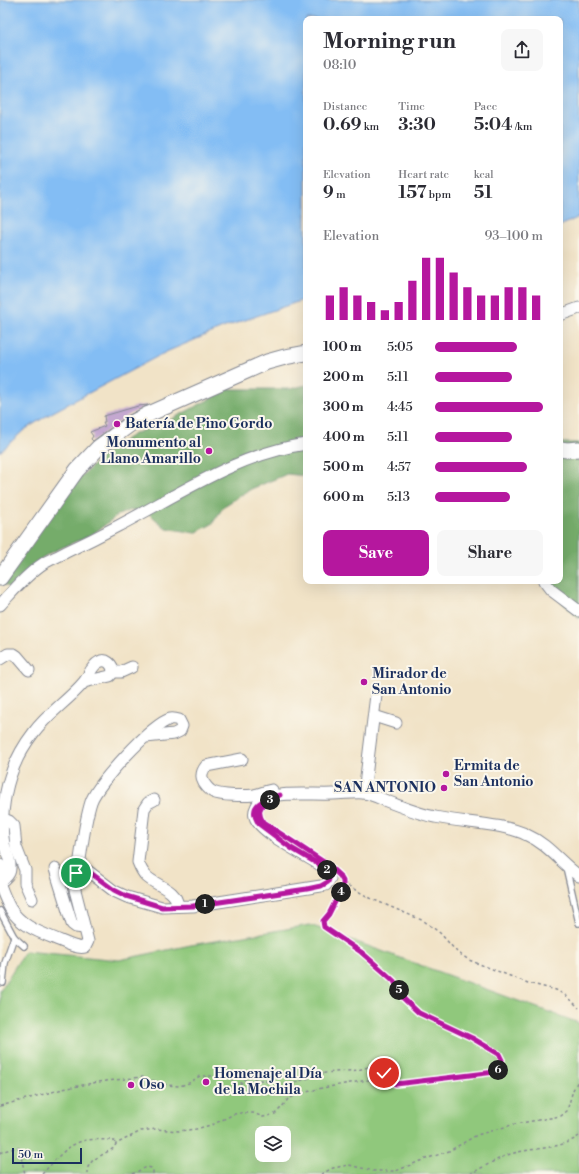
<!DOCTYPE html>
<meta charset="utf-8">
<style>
body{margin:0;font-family:"Libre Bodoni",serif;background:#f7f7f7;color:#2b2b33;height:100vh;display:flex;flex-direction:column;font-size:15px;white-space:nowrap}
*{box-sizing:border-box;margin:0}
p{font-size:13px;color:#7c7c81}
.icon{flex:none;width:22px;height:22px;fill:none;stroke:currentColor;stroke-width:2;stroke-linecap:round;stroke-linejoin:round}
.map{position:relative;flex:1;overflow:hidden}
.sheet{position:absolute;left:303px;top:16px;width:260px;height:568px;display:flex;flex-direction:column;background:#fff;border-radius:8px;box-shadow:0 4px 16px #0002}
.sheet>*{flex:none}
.buttons{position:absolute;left:255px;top:1126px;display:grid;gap:8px}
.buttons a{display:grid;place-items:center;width:36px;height:36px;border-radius:8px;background:#fff;box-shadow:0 4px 16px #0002;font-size:20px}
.scale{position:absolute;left:12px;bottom:10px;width:70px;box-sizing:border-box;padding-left:4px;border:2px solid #1b2f5e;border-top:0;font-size:11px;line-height:14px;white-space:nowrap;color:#1b2f5e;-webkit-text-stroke:3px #fbf7ec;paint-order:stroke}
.pin{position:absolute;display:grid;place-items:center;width:34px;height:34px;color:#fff;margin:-17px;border:2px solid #fff;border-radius:50%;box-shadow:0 1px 4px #0007}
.km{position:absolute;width:20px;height:20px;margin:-10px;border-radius:50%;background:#222;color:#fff;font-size:11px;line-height:20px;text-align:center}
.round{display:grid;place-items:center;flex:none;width:42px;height:42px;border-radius:8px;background:#f7f7f7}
.headline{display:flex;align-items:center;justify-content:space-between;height:68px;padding:0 20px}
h1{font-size:22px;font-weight:800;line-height:30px}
.figures{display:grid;grid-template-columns:repeat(3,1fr);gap:6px;height:68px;padding:4px 20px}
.figures div{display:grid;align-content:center}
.figures b{font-size:17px;font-weight:800}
.figures small{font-size:11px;font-weight:400}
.figures p{font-size:11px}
.chart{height:112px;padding:8px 20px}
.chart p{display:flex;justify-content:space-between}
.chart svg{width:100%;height:72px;margin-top:4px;stroke:#b5179e;stroke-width:6}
.cta{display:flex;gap:8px;margin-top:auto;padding:8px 20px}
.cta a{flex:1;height:46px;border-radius:8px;background:#b5179e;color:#fff;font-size:16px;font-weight:800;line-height:46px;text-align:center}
.cta a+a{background:#f7f7f7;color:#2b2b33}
ul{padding:0 20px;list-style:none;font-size:13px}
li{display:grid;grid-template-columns:64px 48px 1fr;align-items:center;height:30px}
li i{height:10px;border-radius:5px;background:#b5179e}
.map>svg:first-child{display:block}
.green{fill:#90c87b;stroke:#567c6c;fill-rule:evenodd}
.forest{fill:#74ac6b;stroke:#486e64}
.water{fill:#83bdf4;stroke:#4f76a9}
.building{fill:#c4a8d0}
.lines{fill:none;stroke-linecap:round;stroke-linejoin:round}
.service-casing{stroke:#868992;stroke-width:8}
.minor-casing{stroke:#868992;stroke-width:13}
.secondary-casing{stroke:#868992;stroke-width:17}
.path{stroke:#868992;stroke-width:1.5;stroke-dasharray:3 3;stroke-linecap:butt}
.service{stroke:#fff;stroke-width:5.5}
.minor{stroke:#fff;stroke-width:11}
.secondary{stroke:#fff;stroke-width:15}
.route-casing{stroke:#fff;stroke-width:8}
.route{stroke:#b5179e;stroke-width:5}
.poi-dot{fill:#b5179e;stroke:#fbf7ec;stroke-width:1.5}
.labels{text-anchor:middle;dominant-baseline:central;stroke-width:4;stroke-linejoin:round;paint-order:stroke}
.poi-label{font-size:14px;font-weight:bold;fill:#1b2f5e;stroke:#fbf7ec;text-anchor:start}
</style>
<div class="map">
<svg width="579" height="1174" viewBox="0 0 579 1174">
<rect width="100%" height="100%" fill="#fbf7ec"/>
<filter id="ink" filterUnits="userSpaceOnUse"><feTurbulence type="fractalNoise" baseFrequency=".025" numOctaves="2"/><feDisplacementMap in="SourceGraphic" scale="8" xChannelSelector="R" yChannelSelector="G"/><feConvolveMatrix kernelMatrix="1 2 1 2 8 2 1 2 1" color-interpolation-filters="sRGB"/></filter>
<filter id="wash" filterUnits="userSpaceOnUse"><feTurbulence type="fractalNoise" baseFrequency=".012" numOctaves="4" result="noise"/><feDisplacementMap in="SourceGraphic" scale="16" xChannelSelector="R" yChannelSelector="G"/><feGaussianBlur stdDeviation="0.9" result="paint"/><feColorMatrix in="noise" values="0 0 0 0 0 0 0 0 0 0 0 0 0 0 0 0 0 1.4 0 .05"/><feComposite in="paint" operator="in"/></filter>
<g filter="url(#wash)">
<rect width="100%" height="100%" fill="#f1e3c7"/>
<path class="green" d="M310,925L579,1023V1174H0V991L25,951L119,960L191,945ZM262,1133H284V1155H262Z"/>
<g class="forest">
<polygon points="306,385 306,476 287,474 251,489 224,506 212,524 195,533 166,528 147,512 131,510 118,515 93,534 50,553 42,558 11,586 8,587 3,583 66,490 113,447 136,433 166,422 208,400 225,389 290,389"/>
<polygon points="560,443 579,443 579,619 541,581 560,581"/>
</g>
<polygon class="water" points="0,0 579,0 579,217 560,226 560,19 306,19 306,299 225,327 166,352 53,412 24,430 0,452"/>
<g id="blocks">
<polygon class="building" points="148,405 127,416 93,441 91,439 93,436 90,432 105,426 103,422 105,422 104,416 138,406"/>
</g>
</g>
<g filter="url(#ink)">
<use href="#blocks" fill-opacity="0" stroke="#868992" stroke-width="1"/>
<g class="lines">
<defs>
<g id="service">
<polyline points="566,867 579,923"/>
<polyline points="0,911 14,937 24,946"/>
<polyline points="3,983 5,963 14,937"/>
</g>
<g id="minor">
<polyline points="560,315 579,308"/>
<polyline points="544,581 551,590 579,611"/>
<path d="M0,605C14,590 27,574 44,563C51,559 59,556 66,552C83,544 101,535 118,526C178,495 237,454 306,444"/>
<polyline points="0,659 8,654 14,654 17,656 29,670"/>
<polyline points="113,672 121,672 132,667"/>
<polyline points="374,716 396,723"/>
<path d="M242,759L206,766C202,771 200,776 204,783C206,786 209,790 213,792C221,796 245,796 254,795C260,794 266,791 272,790"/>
<polyline points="364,793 376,695"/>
<path d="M154,800L148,803L144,809L138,862C140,867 142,872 146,876C157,887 176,888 178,906"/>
<polyline points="4,819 9,821 14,826 16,847 25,870 25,883 32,899"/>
<polyline points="0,865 4,879"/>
<polyline points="55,869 72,924 76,927 84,928"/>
<path d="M78,872C82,849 84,824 91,802C97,784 151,725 170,719C173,718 176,719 179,720L182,726L180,731L174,734L146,737"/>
<path d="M0,882C5,878 10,875 10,868C11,860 6,852 4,844C0,826 4,795 10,777C15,761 24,745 34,732C48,713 69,700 84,682C89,676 91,666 99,662C106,658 113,664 113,672L110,676L84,682"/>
<path d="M0,885C3,893 6,901 10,908C21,927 42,933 61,941C68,944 78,949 85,947L88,941L74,886L75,876L81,870L88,871L114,891L127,897L162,907L193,906L321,886L326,885L330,879L329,873L325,868C311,858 258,832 255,817C253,810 258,802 264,799C281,791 314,795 333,794C343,794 354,792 364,793C372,794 381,799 389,802C405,808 419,814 435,817C463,823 503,823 527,835C548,844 561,863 579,876"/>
</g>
<g id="secondary">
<polyline points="560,449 567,450 579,449"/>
<polyline points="0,578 77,470 99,447 132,423 149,414 267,362 285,357 306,353"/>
</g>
</defs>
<use href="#service" class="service-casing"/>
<use href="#minor" class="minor-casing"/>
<use href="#secondary" class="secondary-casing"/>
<g class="path">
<polyline points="343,883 372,899 424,921 440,933 457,952 469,960 528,983 556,990 568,997 579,1008"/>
<path d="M231,1078L234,1072L240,1071L244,1073L245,1077L281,1084L293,1083L325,1073L358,1070L375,1065L382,1069C385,1077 387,1082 396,1084L495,1072L501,1067L502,1060L499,1054L472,1038L419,1013L404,999L394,981L384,972L361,952L324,927C318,915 353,893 339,875"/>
<polyline points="231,1078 235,1084 239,1084 245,1081 245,1077"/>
<polyline points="0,1106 63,1089 98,1082 142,1077 167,1085 180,1086 189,1083 200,1076 221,1076 231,1078"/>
<path d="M0,1153C2,1151 17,1147 19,1148L25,1174"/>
<path d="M42,1174C55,1161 67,1143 87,1140C96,1139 104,1140 113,1140L116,1144"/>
<polyline points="88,1174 88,1167 93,1160 114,1148 116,1144 141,1131 156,1129 179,1131 196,1129 214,1124 234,1114 241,1113 253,1113 263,1117 268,1116 275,1114 282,1107 288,1099 299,1094 322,1088 385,1077"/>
<polyline points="132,1174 147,1167 151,1168 153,1170 153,1174"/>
<polyline points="321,1174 333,1168 349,1165 374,1171 396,1171 420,1161 449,1151 477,1135 515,1124 561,1116 567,1111 573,1090 579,1079"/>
<path d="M470,1174C484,1167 499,1157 514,1153C537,1147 559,1150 579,1136"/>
</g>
<use href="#service" class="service"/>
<use href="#minor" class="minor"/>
<use href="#secondary" class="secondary"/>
</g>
</g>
<g class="lines" filter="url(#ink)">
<defs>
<path id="route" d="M76,873L81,870L88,871L114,890L126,896L162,907L193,906L307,889L321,886L328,882L330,876L325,868L291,848L259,824C246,805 264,799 280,795C267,801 253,806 263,822L327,864L340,876L343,881V886L329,914L323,921L324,927L361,952L384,972L394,981L404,999L419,1013L472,1038L499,1054L502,1060L501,1067L495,1072L396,1084L388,1081L384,1073"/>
</defs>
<use href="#route" class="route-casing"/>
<use href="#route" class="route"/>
</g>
<g class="poi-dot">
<circle cx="117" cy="424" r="4"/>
<circle cx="209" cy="451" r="4"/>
<circle cx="364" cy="682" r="4"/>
<circle cx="446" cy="774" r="4"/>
<circle cx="444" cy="788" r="4"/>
<circle cx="206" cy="1082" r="4"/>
<circle cx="131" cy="1085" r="4"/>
</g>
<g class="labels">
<g class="poi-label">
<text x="125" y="424">Batería de Pino Gordo</text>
<text x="201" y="443" text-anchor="end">Monumento al<tspan x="201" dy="16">Llano Amarillo</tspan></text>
<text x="372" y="674">Mirador de<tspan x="372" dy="16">San Antonio</tspan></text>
<text x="454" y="766">Ermita de<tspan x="454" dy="16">San Antonio</tspan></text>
<text x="436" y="788" text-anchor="end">SAN ANTONIO</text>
<text x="214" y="1074">Homenaje al Día<tspan x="214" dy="16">de la Mochila</tspan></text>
<text x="139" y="1085">Oso</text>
</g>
</g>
</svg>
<div class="buttons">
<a><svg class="icon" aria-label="layers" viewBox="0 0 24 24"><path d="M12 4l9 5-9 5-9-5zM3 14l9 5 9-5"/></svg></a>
</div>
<div class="scale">50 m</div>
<div class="pin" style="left:76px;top:873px;background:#1e9e55"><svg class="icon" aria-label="arrive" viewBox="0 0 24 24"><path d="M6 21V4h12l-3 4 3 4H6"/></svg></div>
<div class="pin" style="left:384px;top:1073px;background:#d93025"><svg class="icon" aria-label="check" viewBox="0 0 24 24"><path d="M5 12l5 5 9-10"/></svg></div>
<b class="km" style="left:205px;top:904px">1</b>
<b class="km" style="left:327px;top:870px">2</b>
<b class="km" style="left:270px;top:800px">3</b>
<b class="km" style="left:341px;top:892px">4</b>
<b class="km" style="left:399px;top:990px">5</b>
<b class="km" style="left:498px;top:1070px">6</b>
<section class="sheet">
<div class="headline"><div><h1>Morning run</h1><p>08:10</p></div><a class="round"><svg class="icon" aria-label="share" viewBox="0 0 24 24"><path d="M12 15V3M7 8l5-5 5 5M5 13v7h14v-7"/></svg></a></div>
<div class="figures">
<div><p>Distance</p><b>0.69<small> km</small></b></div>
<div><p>Time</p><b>3:30</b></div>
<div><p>Pace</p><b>5:04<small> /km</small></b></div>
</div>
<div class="figures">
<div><p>Elevation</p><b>9<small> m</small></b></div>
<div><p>Heart rate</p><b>157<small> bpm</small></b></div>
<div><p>kcal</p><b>51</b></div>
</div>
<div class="chart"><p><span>Elevation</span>93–100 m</p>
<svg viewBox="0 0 160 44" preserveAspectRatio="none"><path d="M5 44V29M15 44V24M25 44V29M35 44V33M45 44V38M55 44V33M65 44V20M75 44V6M85 44V6M95 44V15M105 44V24M115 44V29M125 44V29M135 44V24M145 44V24M155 44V29"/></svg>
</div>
<ul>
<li><b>100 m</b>5:05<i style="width:76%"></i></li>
<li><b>200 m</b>5:11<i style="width:71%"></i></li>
<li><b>300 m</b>4:45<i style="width:100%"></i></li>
<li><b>400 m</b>5:11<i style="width:71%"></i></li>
<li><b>500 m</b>4:57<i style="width:85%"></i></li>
<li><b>600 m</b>5:13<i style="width:69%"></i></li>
</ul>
<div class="cta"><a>Save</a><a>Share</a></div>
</section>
</div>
